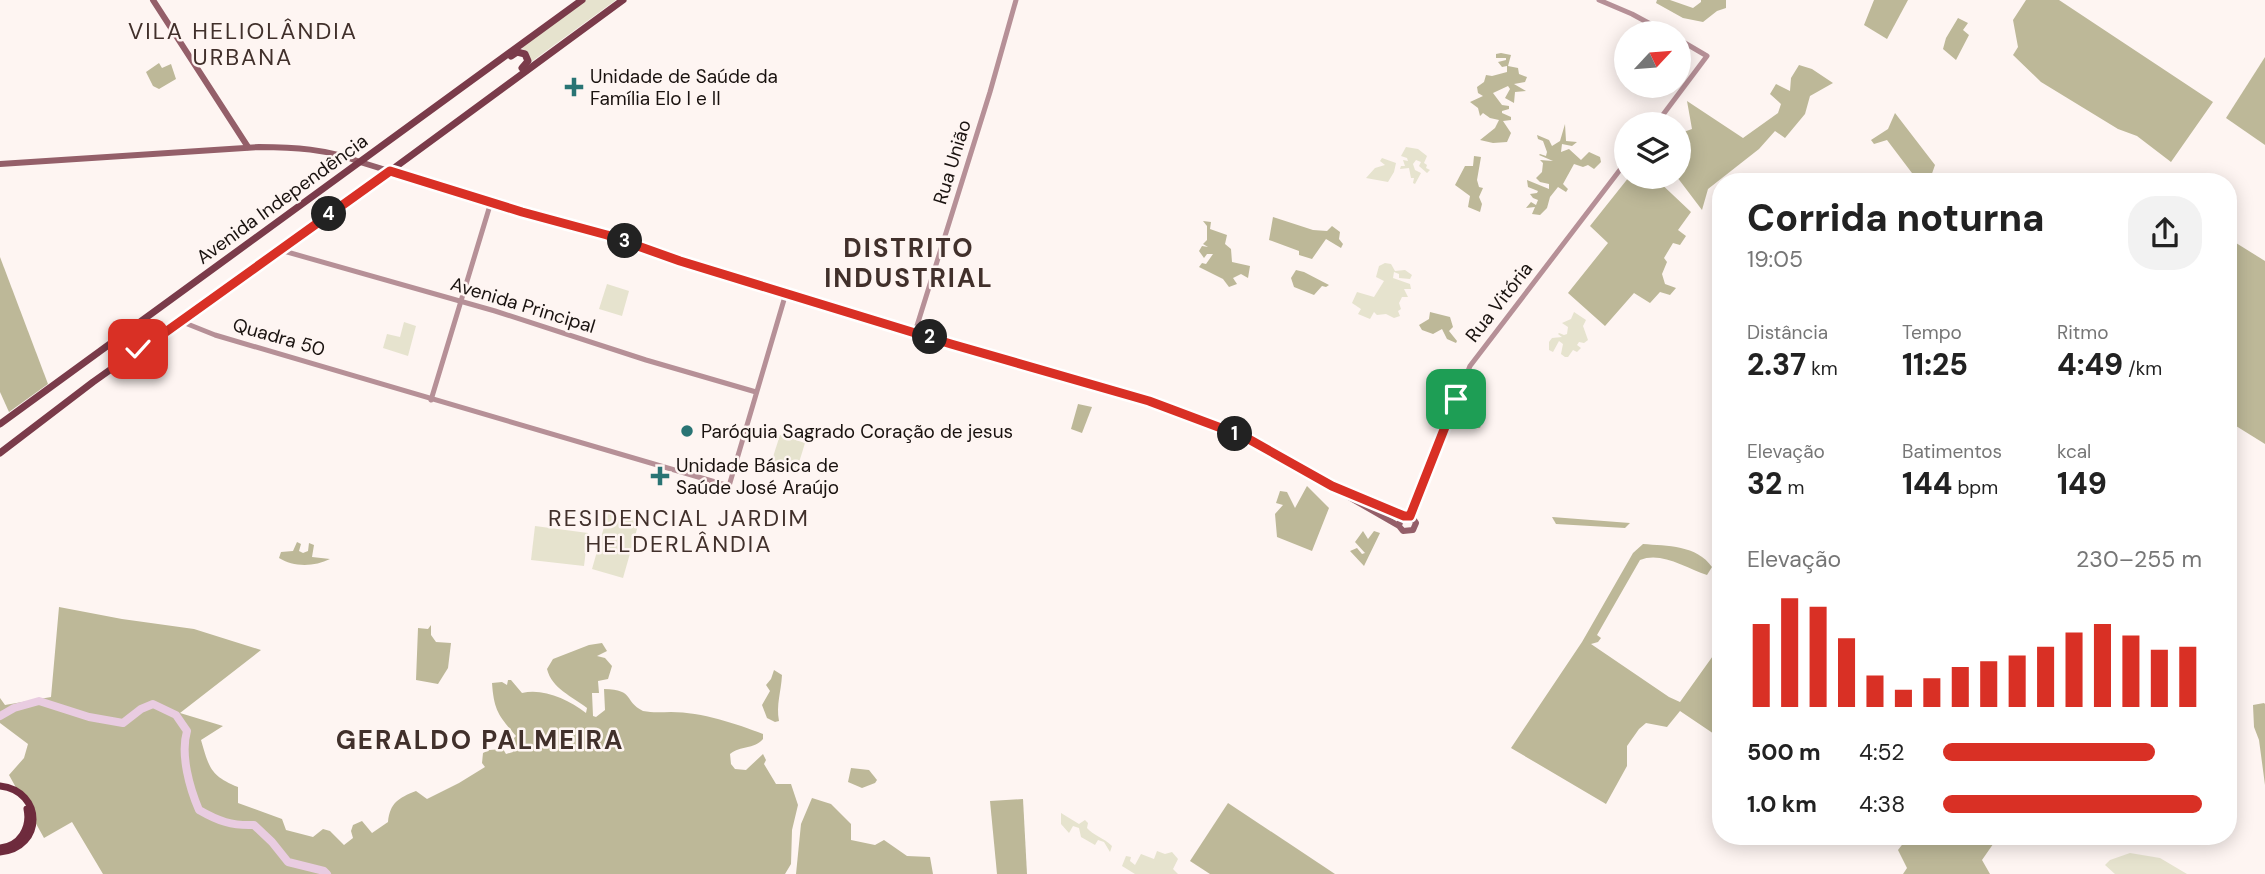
<!DOCTYPE html>
<html lang="pt">
<meta charset="utf-8">
<style>
body{margin:0;font-family:"DM Sans",sans-serif;background:#f2f2f2;color:#222;height:100vh;display:flex;flex-direction:column;font-size:26px;white-space:nowrap}
*{box-sizing:border-box;margin:0}
p{font-size:23px;color:#767676}
.icon{flex:none;width:38px;height:38px;fill:none;stroke:currentColor;stroke-width:2;stroke-linecap:round;stroke-linejoin:round}
.map{position:relative;flex:1;overflow:hidden}
.side{position:absolute;left:1712px;top:173px;width:525px;height:672px;display:flex;flex-direction:column;background:#fff;border-radius:28px;box-shadow:0 4px 18px #0003}
.side>*{flex:none}
.needle{width:46px;rotate:64deg}
.buttons{position:absolute;left:1614px;top:21px;display:grid;gap:14px}
.buttons a{display:grid;place-items:center;width:77px;height:77px;border-radius:50%;background:#fff;box-shadow:0 4px 18px #0003;font-size:35px}
.pin{position:absolute;display:grid;place-items:center;width:60px;height:60px;color:#fff;margin:-30px;border-radius:14px;box-shadow:0 4px 10px #0006}
.km{position:absolute;width:35px;height:35px;margin:-18px;border-radius:50%;background:#222;color:#fff;font-size:19px;line-height:35px;text-align:center}
.round{display:grid;place-items:center;flex:none;width:74px;height:74px;border-radius:28px;background:#f2f2f2}
.summary{display:flex;align-items:center;justify-content:space-between;height:119px;padding:0 35px}
h1{font-size:38px;font-weight:800;line-height:52px}
.figures{display:grid;grid-template-columns:repeat(3,1fr);gap:10px;height:119px;padding:7px 35px}
.figures div{display:grid;align-content:center}
.figures b{font-size:30px;font-weight:800}
.figures small{font-size:19px;font-weight:400}
.figures p{font-size:19px}
.chart{height:196px;padding:14px 35px}
.chart p{display:flex;justify-content:space-between}
.chart svg{width:100%;height:126px;margin-top:7px;stroke:#d93025;stroke-width:6}
ul{padding:0 35px;list-style:none;font-size:23px}
li{display:grid;grid-template-columns:112px 84px 1fr;align-items:center;height:52px}
li i{height:18px;border-radius:9px;background:#d93025}
.map>svg:first-child{display:block}
.green{fill:#e6e3ce}
.forest{fill:#bdb898}
.lines{fill:none;stroke-linecap:round;stroke-linejoin:round}
.river{stroke:#e9cce1;stroke-width:8}
.tertiary{stroke:#b69097;stroke-width:5}
.secondary{stroke:#945f69;stroke-width:6}
.primary{stroke:#7a3b4a;stroke-width:7}
.trunk{stroke:#6e2b3d;stroke-width:7}
.route-casing{stroke:#fff;stroke-width:14}
.route{stroke:#d93025;stroke-width:9}
.poi-dot{fill:#297474;stroke:#fef5f2;stroke-width:2.5}
.labels{text-anchor:middle;dominant-baseline:central;stroke-width:5;stroke-linejoin:round;paint-order:stroke}
.poi-label{font-size:19px;fill:#19120f;stroke:#fef5f2;text-anchor:start}
.street-label{font-size:19px;fill:#19120f;stroke:#fef5f2}
.quarter-label{font-size:23px;letter-spacing:2px;fill:#41302b;stroke:#fef5f2}
.district-label{font-size:26px;font-weight:bold;letter-spacing:2px;fill:#41302b;stroke:#fef5f2}
</style>
<div class="map">
<svg width="2265" height="874" viewBox="0 0 2265 874">
<rect width="100%" height="100%" fill="#fef5f2"/>
<g class="green">
<polygon points="585,0 616,0 531,62 528,54 521,47"/>
<polygon points="1406,147 1418,149 1427,156 1424,163 1427,165 1426,168 1430,170 1427,173 1419,166 1421,162 1416,160 1413,164 1415,170 1421,173 1415,184 1413,183 1414,178 1411,178 1409,168 1400,169 1401,166 1405,166 1403,160 1408,161 1407,158 1401,156"/>
<polygon points="1382,158 1396,163 1394,172 1388,182 1366,178 1375,168 1385,165 1380,161"/>
<polygon points="1385,263 1391,264 1395,271 1405,270 1412,275 1410,279 1399,278 1399,274 1394,272 1393,278 1410,284 1411,289 1404,289 1408,297 1402,297 1399,303 1401,309 1398,311 1400,316 1394,318 1386,314 1377,315 1374,312 1370,319 1358,314 1361,309 1352,303 1357,292 1374,297 1384,281 1376,277 1379,266"/>
<polygon points="607,284 629,291 622,316 599,309"/>
<polygon points="1574,312 1586,320 1583,326 1588,340 1584,343 1579,342 1577,345 1581,348 1577,352 1573,350 1568,357 1565,357 1561,354 1563,344 1559,341 1553,352 1549,350 1549,342 1552,338 1562,337 1558,334 1559,333 1564,335 1567,334 1568,327 1562,323 1571,319"/>
<polygon points="404,322 416,326 408,356 383,348 387,334 400,337"/>
<polygon points="780,435 805,443 797,469 772,460"/>
<polygon points="608,513 639,522 623,578 592,569"/>
<polygon points="535,526 588,533 584,566 531,560"/>
<path d="M1061,813L1079,824L1085,820L1088,823L1087,828C1093,835 1104,838 1112,846L1110,852L1104,842L1098,840L1095,845L1081,837L1079,828L1073,826L1069,833L1061,824Z"/>
<polygon points="1157,851 1165,854 1172,852 1178,859 1173,869 1178,874 1135,874 1122,866 1126,856 1131,857 1130,861 1135,865 1141,854 1154,859"/>
<polygon points="2130,853 2160,858 2187,874 2115,874 2105,865 2110,860"/>
</g>
<g class="forest">
<polygon points="1657,0 1670,0 1693,8 1701,2 1701,0 1726,0 1726,8 1717,11 1703,22 1683,18 1656,3"/>
<polygon points="1874,0 1908,0 1887,39 1864,25"/>
<polygon points="2026,0 2059,0 2213,102 2171,162 2137,136 2118,129 2041,82 2013,55 2018,47 2013,20"/>
<polygon points="1958,18 1968,23 1963,30 1969,35 1956,60 1943,49 1946,38"/>
<polygon points="1501,53 1511,55 1508,66 1518,68 1519,74 1527,77 1525,82 1514,84 1526,91 1515,92 1514,103 1505,98 1510,89 1508,86 1493,93 1502,105 1509,106 1509,109 1502,111 1502,113 1511,117 1511,120 1503,121 1511,133 1507,142 1493,143 1480,140 1495,128 1499,120 1490,118 1483,113 1480,116 1478,108 1470,102 1483,96 1478,93 1477,87 1484,82 1486,75 1492,76 1507,72 1507,66 1502,67 1498,62 1506,60 1506,58 1496,58 1496,54"/>
<polygon points="2265,57 2265,145 2226,118"/>
<polygon points="159,63 162,68 171,64 176,79 159,89 153,86 146,72"/>
<polygon points="1799,65 1812,69 1833,83 1810,96 1805,114 1785,138 1775,131 1759,149 1708,189 1702,210 1677,177 1678,134 1692,129 1687,101 1743,138 1778,113 1781,104 1770,94 1776,84 1790,91 1791,78"/>
<polygon points="1895,113 1935,165 1929,182 1913,182 1915,177 1887,140 1874,144 1871,140 1888,129"/>
<polygon points="1565,124 1566,141 1577,142 1572,146 1562,144 1561,152 1569,149 1581,160 1589,152 1600,157 1601,162 1594,169 1588,165 1583,167 1574,164 1563,184 1568,189 1566,192 1558,187 1550,197 1547,208 1540,215 1532,214 1535,207 1526,208 1531,202 1536,205 1538,200 1533,198 1530,194 1537,193 1538,191 1528,187 1527,180 1549,189 1549,184 1540,182 1536,178 1542,172 1543,163 1540,160 1553,161 1539,155 1540,154 1546,156 1547,152 1543,141 1538,139 1537,135 1549,140 1552,146 1560,141"/>
<polygon points="1474,156 1481,157 1477,180 1479,187 1483,188 1479,197 1482,204 1480,212 1468,207 1470,196 1455,185 1465,166 1473,166"/>
<polygon points="1629,177 1654,177 1691,212 1678,230 1686,236 1680,245 1673,243 1664,258 1667,262 1662,274 1665,284 1676,288 1670,295 1660,292 1650,303 1634,293 1605,326 1568,293 1608,243 1590,226"/>
<polygon points="1273,217 1313,230 1327,231 1332,226 1340,232 1339,239 1343,244 1341,248 1326,239 1312,259 1299,255 1299,251 1269,240"/>
<polygon points="1203,221 1211,222 1210,229 1227,235 1225,244 1231,249 1232,262 1250,266 1248,278 1241,274 1233,278 1237,284 1229,287 1223,279 1199,267 1202,263 1206,264 1213,254 1207,254 1204,258 1199,251 1202,246 1208,247 1203,244 1207,240 1207,226"/>
<polygon points="2228,238 2265,261 2265,444 2228,421"/>
<polygon points="0,257 48,384 9,412 0,392"/>
<polygon points="1296,270 1304,272 1329,285 1326,287 1322,286 1314,295 1294,287 1291,278"/>
<polygon points="1430,312 1450,317 1453,327 1449,331 1457,341 1456,343 1447,339 1442,329 1433,334 1422,330 1419,325 1429,319"/>
<polygon points="1078,404 1092,407 1082,433 1071,429"/>
<polygon points="1469,407 1485,414 1480,428 1462,428 1460,421"/>
<polygon points="1307,486 1329,508 1312,551 1277,537 1275,514 1283,505 1276,503 1280,491 1287,492 1295,508"/>
<polygon points="1552,517 1630,523 1625,528 1556,524"/>
<polygon points="1363,531 1368,539 1374,531 1380,533 1364,566 1350,551 1357,548 1362,554 1365,553 1355,542"/>
<path d="M297,542L301,544L299,551L303,553L308,551L309,543L314,545L312,557L330,559C314,567 293,567 279,558L281,552L293,551Z"/>
<path d="M1643,544C1667,546 1697,545 1712,567L1707,575C1686,568 1661,551 1640,560L1597,635L1601,638L1598,642L1591,644L1669,697L1680,702L1720,646V738L1680,711L1667,727L1646,723L1639,729L1627,746V766L1606,804L1511,748L1582,642L1633,553Z"/>
<path d="M59,607L122,619L194,629L261,650L180,713L223,726L201,740C209,767 210,776 238,787V803L282,819L286,830L313,837L323,829L330,831L344,845L353,838L351,831L353,825L362,821L372,833L388,822C390,803 398,798 416,791L427,799L459,783L485,767L482,763L483,753L489,750L503,749L506,754L513,752L511,741L516,736C499,716 494,711 492,683L502,682L507,685L508,680H511L522,693C543,688 568,699 586,713L587,708C572,696 552,689 547,669L553,659L589,645L602,643L607,651L597,656L605,658L612,666L608,679L598,681L599,693H592L593,716L596,717L605,710L604,689C636,690 623,701 643,711C653,713 662,712 671,712C702,712 737,724 763,734V739C753,750 741,745 730,754L731,764L735,769L746,770L763,754L766,760L764,764L776,784H791L798,805L792,830L791,864L785,874H103L72,822L44,838L9,775L24,758L28,744L0,723V698L5,705L51,697Z"/>
<polygon points="431,617 431,635 436,642 451,643 448,668 438,684 416,680 418,628 428,629 431,625"/>
<path d="M774,670L782,675C781,693 776,704 779,721L775,722L767,718L762,705L770,691L766,685L771,679Z"/>
<polygon points="2264,703 2265,704 2265,785 2259,740 2254,727 2253,705"/>
<polygon points="851,768 869,770 877,780 875,783 862,788 848,782"/>
<polygon points="812,798 831,804 851,824 851,840 875,845 884,840 907,856 930,857 933,874 796,874 801,824"/>
<polygon points="1023,799 1027,874 997,874 990,801"/>
<polygon points="1228,803 1335,874 1210,874 1190,861"/>
<polygon points="1908,837 1998,837 1982,860 1990,874 1903,874 1907,868 1898,850"/>
</g>
<g class="lines">
<path class="river" d="M0,716L14,708L39,701L89,717L123,723L141,709L153,704L176,715L187,731C180,755 190,789 199,810C218,821 232,826 254,825L272,842L288,862L324,871L327,874"/>
<g class="tertiary">
<polyline points="1599,0 1632,14 1667,33"/>
<polyline points="1656,124 1707,56 1678,39"/>
<polyline points="280,250 495,311 646,360 756,392"/>
<polyline points="180,321 215,335 729,486 786,293"/>
<polyline points="915,332 990,92 1016,0"/>
<polyline points="431,400 491,202"/>
<polyline points="1410,516 1470,366 1626,162"/>
</g>
<g class="secondary">
<polyline points="153,0 248,147"/>
<path d="M0,164L259,147C294,147 327,149 360,162L522,212L607,235L680,261L951,344L1149,401L1245,437L1399,526L1403,531L1413,530L1416,523L1412,517L1407,515L1401,518L1399,526"/>
<polyline points="1350,493 1404,516"/>
</g>
<g class="primary">
<polyline points="511,56 517,52 525,54 528,61 522,68"/>
<polyline points="132,330 128,337 131,345 142,349"/>
<path d="M114,341C121,348 127,353 121,363"/>
<polyline points="0,424 582,0"/>
<polyline points="0,453 93,382 390,171 623,0"/>
</g>
<g class="trunk">
<path d="M0,786C44,791 44,848 0,852"/>
<path d="M0,848C20,846 31,828 27,809"/>
</g>
</g>
<g class="lines">
<defs>
<polyline id="route" points="138,349 142,349 390,171 522,212 607,235 680,261 951,344 1149,401 1245,437 1332,486 1404,516 1410,516 1456,399"/>
</defs>
<use href="#route" class="route-casing"/>
<use href="#route" class="route"/>
</g>
<g class="poi-dot">
<path d="M570.5 76.5h7v7h7v7h-7v7h-7v-7h-7v-7h7z"/>
<circle cx="687" cy="431" r="7"/>
<path d="M656.5 465.5h7v7h7v7h-7v7h-7v-7h-7v-7h7z"/>
</g>
<g class="labels">
<g class="poi-label">
<text x="590" y="76">Unidade de Saúde da<tspan x="590" dy="22">Família Elo I e II</tspan></text>
<text x="701" y="431">Paróquia Sagrado Coração de jesus</text>
<text x="676" y="465">Unidade Básica de<tspan x="676" dy="22">Saúde José Araújo</tspan></text>
</g>
<g class="street-label">
<text transform="translate(952 162) rotate(-73)">Rua União</text>
<text transform="translate(282 199) rotate(-36)">Avenida Independência</text>
<text transform="translate(1499 302) rotate(-52)">Rua Vitória</text>
<text transform="translate(523 305) rotate(17)">Avenida Principal</text>
<text transform="translate(279 337) rotate(16)">Quadra 50</text>
</g>
<g class="quarter-label">
<text x="243" y="31">VILA HELIOLÂNDIA<tspan x="243" dy="26">URBANA</tspan></text>
<text x="679" y="518">RESIDENCIAL JARDIM<tspan x="679" dy="26">HELDERLÂNDIA</tspan></text>
</g>
<g class="district-label">
<text x="909" y="248">DISTRITO<tspan x="909" dy="30">INDUSTRIAL</tspan></text>
<text x="480" y="740">GERALDO PALMEIRA</text>
</g>
</g>
</svg>
<div class="buttons">
<a><svg class="needle" viewBox="-14 -14 28 28"><path d="M0-13l5 13h-10z" fill="#e53935"/><path d="M0 13l5-13h-10z" fill="#767676"/></svg></a>
<a><svg class="icon" aria-label="layers" viewBox="0 0 24 24"><path d="M12 4l9 5-9 5-9-5zM3 14l9 5 9-5"/></svg></a>
</div>
<div class="pin" style="left:1456px;top:399px;background:#1e9e55"><svg class="icon" aria-label="arrive" viewBox="0 0 24 24"><path d="M6 21V4h12l-3 4 3 4H6"/></svg></div>
<div class="pin" style="left:138px;top:349px;background:#d93025"><svg class="icon" aria-label="check" viewBox="0 0 24 24"><path d="M5 12l5 5 9-10"/></svg></div>
<b class="km" style="left:1235px;top:434px">1</b>
<b class="km" style="left:930px;top:337px">2</b>
<b class="km" style="left:625px;top:241px">3</b>
<b class="km" style="left:329px;top:214px">4</b>
<section class="side">
<div class="summary"><div><h1>Corrida noturna</h1><p>19:05</p></div><a class="round"><svg class="icon" aria-label="share" viewBox="0 0 24 24"><path d="M12 15V3M7 8l5-5 5 5M5 13v7h14v-7"/></svg></a></div>
<div class="figures">
<div><p>Distância</p><b>2.37<small> km</small></b></div>
<div><p>Tempo</p><b>11:25</b></div>
<div><p>Ritmo</p><b>4:49<small> /km</small></b></div>
</div>
<div class="figures">
<div><p>Elevação</p><b>32<small> m</small></b></div>
<div><p>Batimentos</p><b>144<small> bpm</small></b></div>
<div><p>kcal</p><b>149</b></div>
</div>
<div class="chart"><p><span>Elevação</span>230–255 m</p>
<svg viewBox="0 0 160 44" preserveAspectRatio="none"><path d="M5 44V15M15 44V6M25 44V9M35 44V20M45 44V33M55 44V38M65 44V34M75 44V30M85 44V28M95 44V26M105 44V23M115 44V18M125 44V15M135 44V19M145 44V24M155 44V23"/></svg>
</div>
<ul>
<li><b>500 m</b>4:52<i style="width:82%"></i></li>
<li><b>1.0 km</b>4:38<i style="width:100%"></i></li>
</ul>
</section>
</div>
